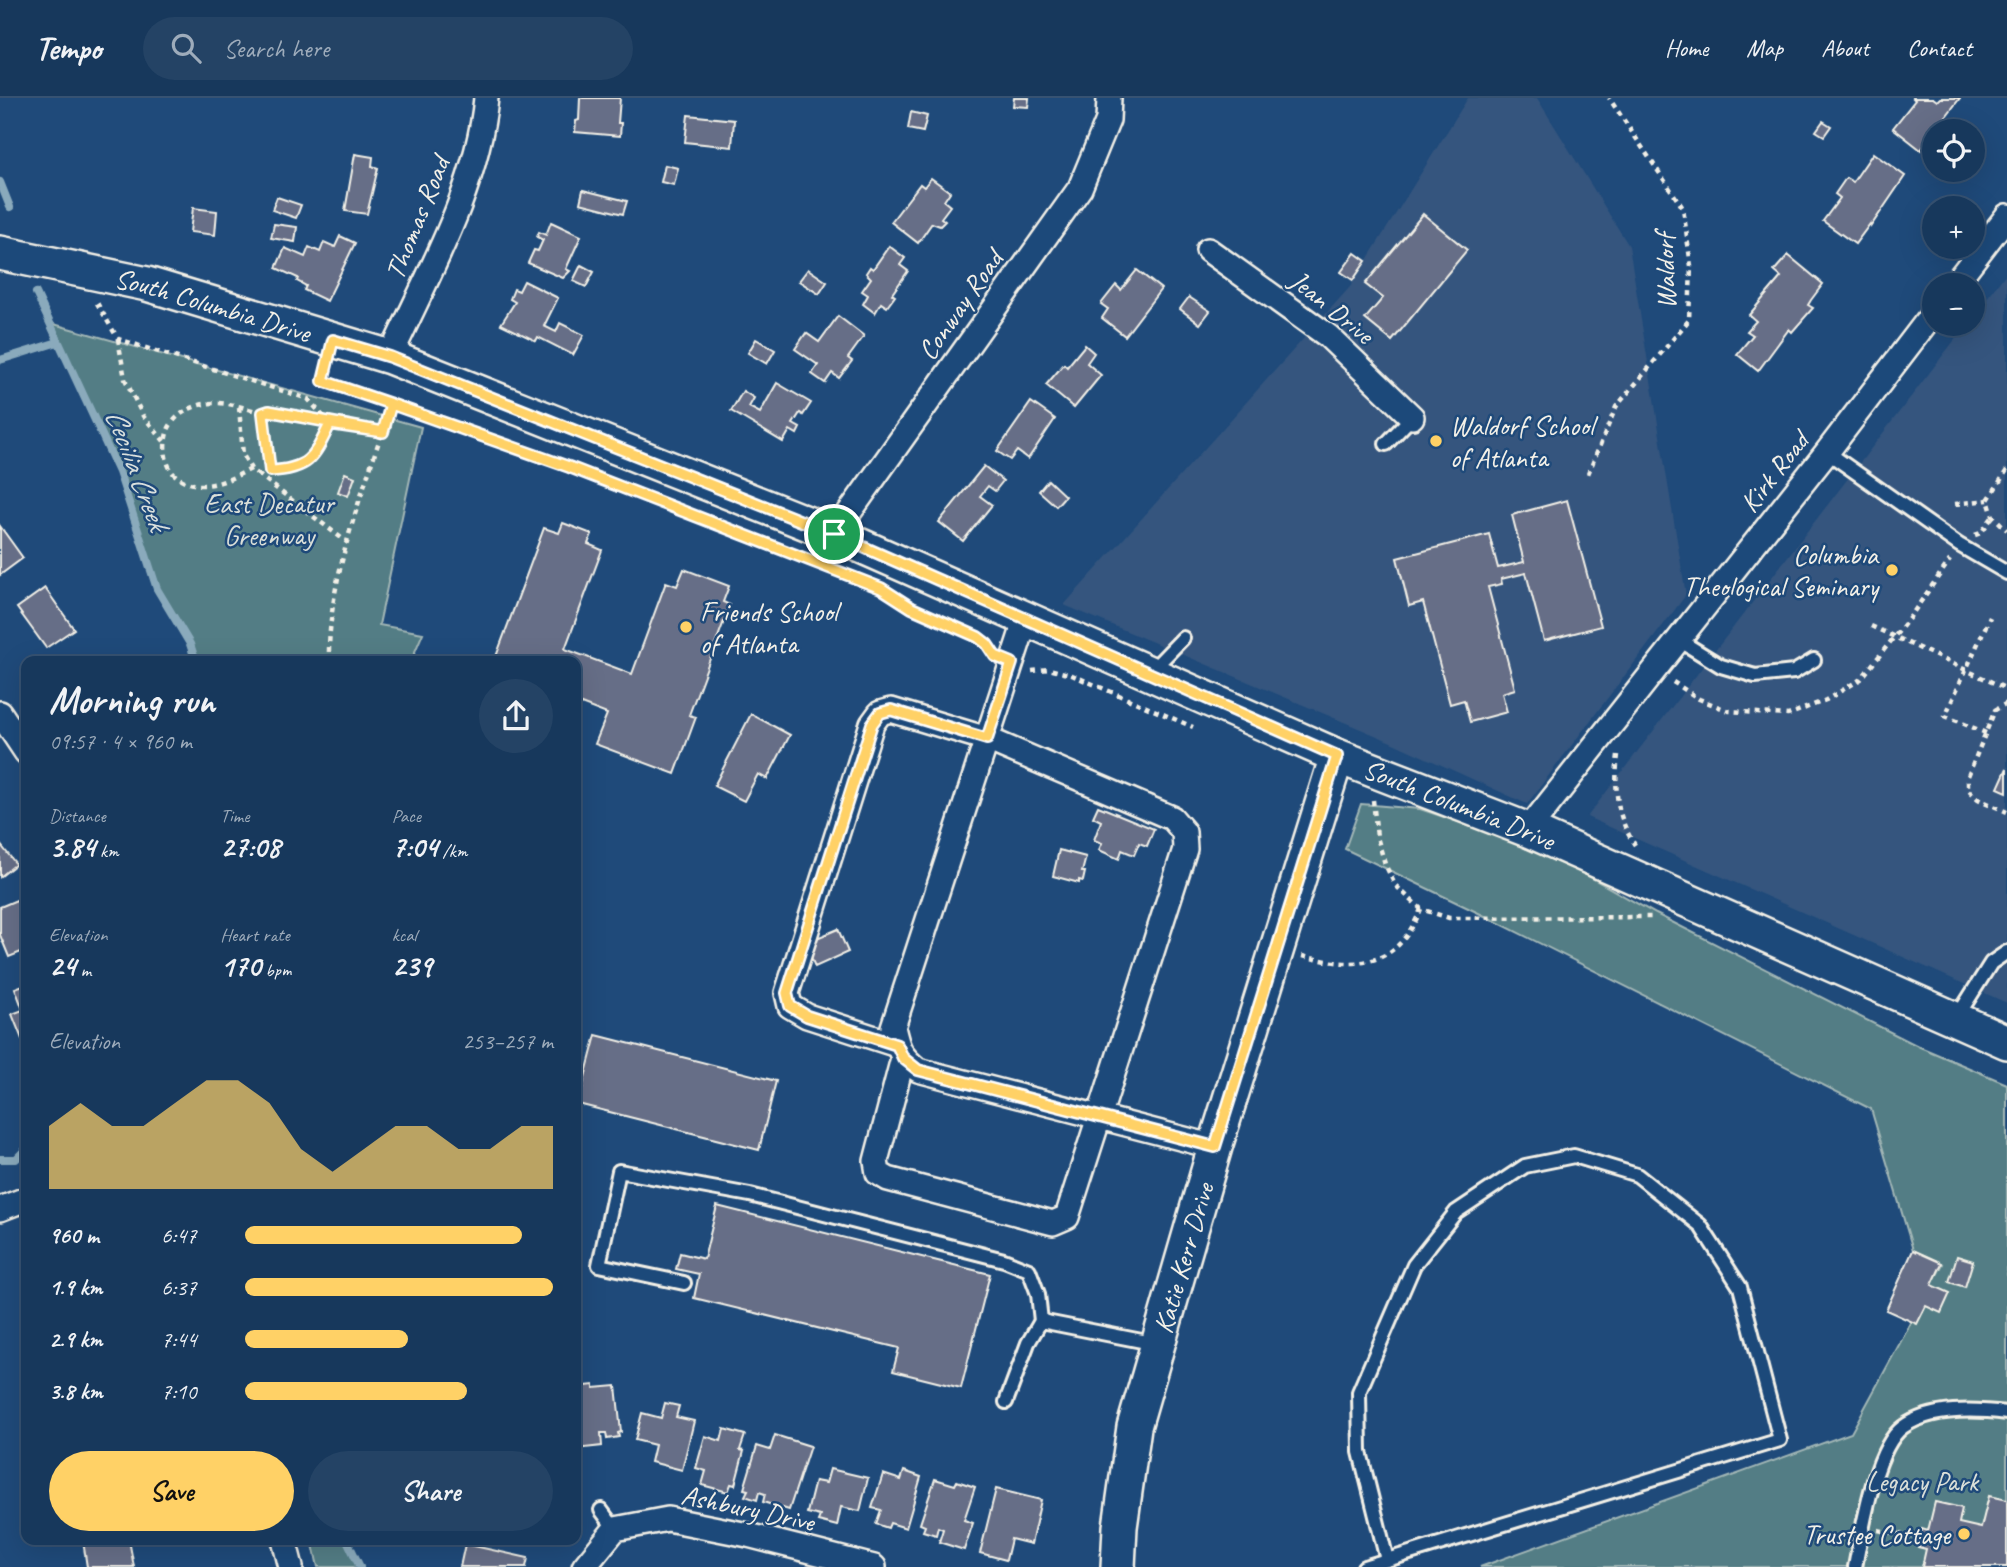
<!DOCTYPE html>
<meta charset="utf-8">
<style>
body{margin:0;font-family:Caveat,sans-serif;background:#244365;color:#f1f3f6;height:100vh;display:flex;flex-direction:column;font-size:26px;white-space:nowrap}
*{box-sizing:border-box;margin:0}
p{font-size:23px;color:#9eacbb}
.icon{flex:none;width:38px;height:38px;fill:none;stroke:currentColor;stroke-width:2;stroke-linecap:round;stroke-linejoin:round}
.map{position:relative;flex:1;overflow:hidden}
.panel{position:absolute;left:21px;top:558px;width:560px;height:889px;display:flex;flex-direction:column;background:#17385c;border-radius:14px;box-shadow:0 7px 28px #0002,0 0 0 2px #365272}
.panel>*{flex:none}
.controls{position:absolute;left:1922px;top:21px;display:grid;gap:14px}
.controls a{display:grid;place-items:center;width:63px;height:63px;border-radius:50%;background:#17385c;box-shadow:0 7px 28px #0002,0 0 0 2px #365272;font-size:35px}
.pin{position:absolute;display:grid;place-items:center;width:60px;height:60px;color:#fff;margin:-30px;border:4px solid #fff;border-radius:50%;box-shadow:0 2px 7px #0007}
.round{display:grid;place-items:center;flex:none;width:74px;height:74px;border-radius:37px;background:#244365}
.overview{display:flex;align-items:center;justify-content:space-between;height:119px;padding:0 28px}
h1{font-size:38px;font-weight:800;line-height:52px}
.figures{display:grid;grid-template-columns:repeat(3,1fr);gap:10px;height:119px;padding:7px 28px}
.figures div{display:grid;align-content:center}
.figures b{font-size:30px;font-weight:800}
.figures small{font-size:19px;font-weight:400}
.figures p{font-size:19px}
.chart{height:196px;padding:14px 28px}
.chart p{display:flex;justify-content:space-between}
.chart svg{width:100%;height:126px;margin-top:7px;fill:#ffd166;opacity:.7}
.cta{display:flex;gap:14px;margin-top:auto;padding:14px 28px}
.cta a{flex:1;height:80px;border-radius:42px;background:#ffd166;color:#111;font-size:28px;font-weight:800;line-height:80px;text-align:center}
.cta a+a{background:#244365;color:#f1f3f6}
ul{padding:0 28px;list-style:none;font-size:23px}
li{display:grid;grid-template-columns:112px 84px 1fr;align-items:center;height:52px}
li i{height:18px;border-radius:9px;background:#ffd166}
header{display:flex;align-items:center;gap:42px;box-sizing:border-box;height:98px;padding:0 35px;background:#17385c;border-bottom:2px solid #365272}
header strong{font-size:33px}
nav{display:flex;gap:38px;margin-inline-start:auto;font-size:24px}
.search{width:490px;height:63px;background:#244365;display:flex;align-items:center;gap:18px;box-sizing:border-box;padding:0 24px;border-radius:38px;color:#9eacbb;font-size:26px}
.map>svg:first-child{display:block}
.built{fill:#34557e}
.green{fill:#527d85;stroke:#a3b7b6;stroke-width:2}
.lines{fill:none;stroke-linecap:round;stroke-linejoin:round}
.stream{stroke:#8aaabc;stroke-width:8}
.building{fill:#666e87;stroke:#f4f1e8;stroke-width:2}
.lane-casing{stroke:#f4f1e8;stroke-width:18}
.street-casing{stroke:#f4f1e8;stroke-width:28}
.secondary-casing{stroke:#f4f1e8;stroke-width:38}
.path{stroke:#f4f1e8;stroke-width:4.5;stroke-dasharray:5 5;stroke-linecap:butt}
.lane{stroke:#1f4a7a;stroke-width:12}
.street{stroke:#1f4a7a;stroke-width:23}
.secondary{stroke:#1f4a7a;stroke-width:33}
.route-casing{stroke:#fff;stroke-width:14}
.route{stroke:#ffd166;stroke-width:9}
.poi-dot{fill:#ffd166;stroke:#1f4a7a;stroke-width:2.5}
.labels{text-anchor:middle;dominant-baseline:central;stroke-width:5;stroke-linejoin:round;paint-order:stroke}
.street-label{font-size:28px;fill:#f4f1e8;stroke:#1f4a7a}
.poi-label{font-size:28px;fill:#f4f1e8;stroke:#1f4a7a;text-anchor:start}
.park-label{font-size:28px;fill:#dce0d9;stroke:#1f4a7a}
.water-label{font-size:30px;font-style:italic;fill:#d9dfdd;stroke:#1f4a7a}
</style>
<header>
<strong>Tempo</strong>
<div class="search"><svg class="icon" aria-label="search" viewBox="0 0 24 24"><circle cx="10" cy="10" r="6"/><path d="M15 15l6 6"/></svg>Search here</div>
<nav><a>Home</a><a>Map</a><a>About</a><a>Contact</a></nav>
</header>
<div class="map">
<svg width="2007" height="1469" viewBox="0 0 2007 1469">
<rect width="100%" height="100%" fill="#1f4a7a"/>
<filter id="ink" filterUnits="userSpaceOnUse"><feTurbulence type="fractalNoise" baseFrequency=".0143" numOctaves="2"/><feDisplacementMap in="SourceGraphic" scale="14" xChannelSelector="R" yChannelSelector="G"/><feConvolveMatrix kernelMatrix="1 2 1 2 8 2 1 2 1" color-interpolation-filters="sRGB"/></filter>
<g filter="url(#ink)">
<g class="built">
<polygon points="1468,0 1537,0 1629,148 1686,497 1527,706 1382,640 1064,507 1350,189"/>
<polygon points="2007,174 2007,905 1587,719 1967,226 1972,226 1972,219"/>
</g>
<g class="green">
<polygon points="50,225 421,329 379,527 423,535 411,563 196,563 190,546 157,491 119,374"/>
<polygon points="1361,706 1420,711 1542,752 1656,816 1920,949 2007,986 2007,1469 1480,1469 1851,1335 1943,1166 1913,1152 1871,1011 1489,820 1345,751"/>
<polygon points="312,1442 347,1442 360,1469 318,1469"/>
</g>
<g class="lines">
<g class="stream">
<polyline points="0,84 10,109"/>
<polyline points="36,195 119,374 157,491 190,546 196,564"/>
<polyline points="0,262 58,244"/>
<polyline points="0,1061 16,1061 26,1051"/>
<polyline points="347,1442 360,1469"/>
</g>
</g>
<g class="building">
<polygon points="580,0 620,0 618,25 621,25 620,38 575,34 576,23 579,22"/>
<polygon points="1014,0 1029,0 1028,9 1013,8"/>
<polygon points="1913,0 1933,0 1937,3 1940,0 1960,0 1944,21 1947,23 1941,31 1938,30 1934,33 1921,52 1893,30 1915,2"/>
<polygon points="911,14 927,18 923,34 908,31"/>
<polygon points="688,17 734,22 732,49 685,44"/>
<polygon points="1823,23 1831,28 1824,38 1816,33"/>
<polygon points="1873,55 1905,78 1871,128 1870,126 1855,146 1823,123 1840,100 1835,96 1846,80 1853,84"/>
<polygon points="355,56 373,59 372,68 378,70 367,116 345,113"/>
<polygon points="665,67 678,70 674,87 661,84"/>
<polygon points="931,80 950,94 944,103 950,108 941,120 945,123 940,128 932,125 918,145 891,124 920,86 924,89"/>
<polygon points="583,92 627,103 623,116 580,105"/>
<polygon points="277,99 301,107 296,120 272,112"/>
<polygon points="193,110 217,113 215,137 190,134"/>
<polygon points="1423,116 1467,152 1392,243 1365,221 1383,200 1365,186"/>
<polygon points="551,124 581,138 566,171 570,173 563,180 528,165 534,152 538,153 543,142 537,139 539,134 546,137"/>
<polygon points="274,126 297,129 295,144 271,140"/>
<polygon points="340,138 355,145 327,203 304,192 306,188 297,183 298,180 276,170 285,150 305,159 309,149 320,154 324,144 335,149"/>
<polygon points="889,148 905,160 900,167 908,173 892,196 895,198 887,209 881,205 875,215 863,206 868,197 862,193 871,180 866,175 870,169 873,171"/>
<polygon points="1355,155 1366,163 1353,182 1341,174"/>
<polygon points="1788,157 1823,186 1811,202 1808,207 1813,210 1792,234 1789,231 1758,273 1737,256 1753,237 1747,233 1756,223 1749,217 1781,179 1774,173"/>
<polygon points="581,167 594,174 586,189 573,183"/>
<polygon points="808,171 827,184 819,196 799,183"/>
<polygon points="1137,172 1161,191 1125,238 1102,220 1108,211 1101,206 1116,187 1121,192"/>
<polygon points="524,183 558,200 544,228 556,234 560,225 584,237 573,257 538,239 536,243 501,226 515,204 510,201 514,191 519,193"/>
<polygon points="1189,199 1210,213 1200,226 1180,211"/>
<polygon points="838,218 864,238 848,260 852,263 839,280 832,275 825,285 812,276 818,267 795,251 806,235 819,244"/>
<polygon points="756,241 775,252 767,266 748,255"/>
<polygon points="1085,247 1094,255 1087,265 1101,277 1074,310 1046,287 1064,266 1067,269"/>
<polygon points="777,285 811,305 803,317 800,315 793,326 800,330 797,336 790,332 783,344 731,313 743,293 754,300 749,309 760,315"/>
<polygon points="1031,304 1055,321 1028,361 1017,353 1010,362 997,353"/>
<polygon points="984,368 1003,383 995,393 988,388 980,398 992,407 963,443 939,424"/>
<polygon points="345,375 355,379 348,398 338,394"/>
<polygon points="1048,382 1065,398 1056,408 1039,393"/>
<polygon points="1567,402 1601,528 1544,543 1526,475 1501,481 1502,486 1488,489 1515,591 1502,595 1507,614 1470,624 1464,602 1450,606 1423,504 1409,508 1397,460 1489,436 1498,470 1524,464 1512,417"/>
<polygon points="563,425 592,436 588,446 602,452 565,551 632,576 666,484 677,488 684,471 729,488 723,504 730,507 689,617 696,619 675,676 595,646 607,616 576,604 576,564 494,564 544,430 559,435"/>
<polygon points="0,428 23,460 0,477"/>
<polygon points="45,490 74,531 46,550 17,510"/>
<polygon points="751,616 790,637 767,681 758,676 744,703 714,688"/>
<polygon points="2007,670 2007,694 1998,690"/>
<polygon points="1098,708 1154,731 1147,748 1139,745 1134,757 1122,752 1119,761 1099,752 1102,745 1094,742 1101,723 1093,719"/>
<polygon points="0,746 16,766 0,779"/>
<polygon points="1059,752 1086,759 1082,774 1085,774 1083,783 1079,782 1079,785 1053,778"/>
<polygon points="26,798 26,852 9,859 0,837 0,809"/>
<polygon points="838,831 848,854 815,869 805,845"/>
<polygon points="26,886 26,939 22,941 12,916 23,912 15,890"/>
<polygon points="596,937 776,983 759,1052 578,1006"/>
<polygon points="717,1108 990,1176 961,1290 893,1273 899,1250 694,1200 699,1176 676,1171 680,1155 704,1161"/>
<polygon points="1913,1152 1942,1165 1932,1187 1950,1195 1941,1215 1926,1208 1917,1226 1886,1212"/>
<polygon points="1957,1158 1973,1163 1965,1189 1949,1184"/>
<polygon points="594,1287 594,1290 616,1288 621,1334 618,1335 619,1339 607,1341 606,1335 601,1335 602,1348 576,1351 576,1309 578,1309 576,1289"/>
<polygon points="665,1305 679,1308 676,1319 694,1323 682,1372 651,1364 655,1347 635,1342 642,1315 661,1320"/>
<polygon points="724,1331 745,1337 740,1352 744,1353 735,1387 731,1386 728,1394 702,1387 706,1373 696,1370 705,1338 721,1343"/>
<polygon points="775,1337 810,1348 789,1412 763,1404 765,1396 759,1394 757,1402 745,1398 748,1392 744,1391 757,1348 770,1352"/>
<polygon points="830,1371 868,1380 860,1413 841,1409 837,1428 818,1423 820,1418 807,1415 815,1383 826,1385"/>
<polygon points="904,1373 921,1379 906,1430 890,1425 888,1430 876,1426 881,1412 872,1410 883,1376 901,1382"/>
<polygon points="935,1381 955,1387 957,1383 975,1389 964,1422 973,1425 964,1452 939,1444 943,1431 938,1429 936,1437 923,1433 925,1428 920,1426"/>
<polygon points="996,1391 1041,1402 1031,1446 1011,1441 1006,1462 980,1455"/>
<polygon points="1989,1398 2007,1402 2007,1469 1922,1469 1926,1451 1918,1449 1922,1431 1928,1433 1935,1404 1962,1410 1959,1425 1981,1430"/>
<polygon points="129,1442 134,1469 87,1469 83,1443"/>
<polygon points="465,1446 528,1460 526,1469 460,1469"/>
</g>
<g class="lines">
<defs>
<g id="lane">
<polyline points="1386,346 1412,319"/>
<polyline points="1827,354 1959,447 2007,475"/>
<polyline points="1679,542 1721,568 1755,578 1794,574 1814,562"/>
<polyline points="1151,573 1183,540"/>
<polyline points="1957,919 1991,865 2007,854"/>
<polyline points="684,1185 599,1167 619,1073 750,1097 1004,1162 1029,1172 1038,1196 1041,1223 1157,1246"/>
<polyline points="1006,1304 1028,1245 1041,1223"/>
<polyline points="601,1412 615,1431"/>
<polyline points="1364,1469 1780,1342 1740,1189 1700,1127 1637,1077 1574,1058 1525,1068 1456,1114 1414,1167 1359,1294 1360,1354 1387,1462"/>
<path d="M1855,1469C1862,1434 1874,1350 1903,1329C1931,1309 1974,1311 2007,1315"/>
</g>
<g id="street">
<polyline points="1208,152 1328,238 1412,319"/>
<polyline points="1954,187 2007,118"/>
<path d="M390,259C428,176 477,92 486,0"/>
<polyline points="834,436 1080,90 1108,22 1109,0"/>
<path d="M1026,521L893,929C898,951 900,958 918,972L1215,1049"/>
<polyline points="0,615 26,654"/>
<polyline points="1528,732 1827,354 1934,214"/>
<polyline points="897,947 807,918 790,908 787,895 872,626 880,615 891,612 987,641 1172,720 1184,734 1185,751 1067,1119 1053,1125 888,1081 878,1075 876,1063 903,960"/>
<polyline points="0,1111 26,1101"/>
<polyline points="284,1442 291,1469"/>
<polyline points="584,1469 615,1431 668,1421 748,1437 874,1469"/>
</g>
<g id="secondary">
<path id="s1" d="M0,155L147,186L390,259L834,436L1337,658L1528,732L2007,944"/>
<path id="s2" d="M1118,1469L1120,1429L1134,1329L1215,1049L1337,658"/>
</g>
</defs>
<use href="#lane" class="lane-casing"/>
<use href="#street" class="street-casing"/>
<use href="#secondary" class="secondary-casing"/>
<g class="path">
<polyline points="97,205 118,241 308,301 329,325 383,334"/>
<polyline points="118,241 125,281 143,318 164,343"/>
<polyline points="326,270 323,283 569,369 857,480"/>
<polyline points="239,309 243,357 251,371"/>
<path d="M328,325L269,313L263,315L270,373C310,372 314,359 330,325"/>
<polyline points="2007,372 1988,402 1993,418 2007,432"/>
<polyline points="270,373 259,377 348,445"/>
<polyline points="1588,376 1616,309 1689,222 1691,168 1683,110 1609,0"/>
<path d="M259,377L251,371C234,379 218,388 199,387C191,387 175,380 171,372C163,360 163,336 172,325C179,315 193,308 204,306C224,302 244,310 263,315"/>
<polyline points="1955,406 1988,402"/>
<polyline points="1975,437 1981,435 1993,418"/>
<polyline points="884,492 912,510 978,539 991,552"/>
<polyline points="1871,528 2007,591"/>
<path d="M329,564C327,479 366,387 391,306"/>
<polyline points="1032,573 1049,571 1072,577 1193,629"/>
<polyline points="1673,584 1699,601 1729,613 1788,617 1826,602 1861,581 1910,519 1950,462"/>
<polyline points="2007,605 1995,612 1968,678 1968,691 1978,701 2007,714"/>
<polyline points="1986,635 1945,618 1990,519"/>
<path d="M1618,657C1614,690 1616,719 1635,747"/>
<polyline points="1373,702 1377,739 1385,766 1395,787 1421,811 1449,820 1651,819"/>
<path d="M1302,858C1358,871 1396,871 1421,811"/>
<polyline points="1878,1432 1920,1440"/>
</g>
<use href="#lane" class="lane"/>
<use href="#street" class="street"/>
<use href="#secondary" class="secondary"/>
</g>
</g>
<g class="lines" filter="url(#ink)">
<defs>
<path id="route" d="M834,436L390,259L333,242L323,283L391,306L383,334L330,326C314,359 310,371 270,373L263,315L269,313L383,334L391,306L569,369L881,490L912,510L978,539L987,546L995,558L1012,565L987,641L891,612L880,615L872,626L787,895L790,908L807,918L897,947L903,960L918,972L1215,1049L1337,658L834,436"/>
</defs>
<use href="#route" class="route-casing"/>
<use href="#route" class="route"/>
</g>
<g class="poi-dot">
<circle cx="1436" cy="343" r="7"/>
<circle cx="1892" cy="472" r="7"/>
<circle cx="686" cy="529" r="7"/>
<circle cx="1964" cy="1436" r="7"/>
</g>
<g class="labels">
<g class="street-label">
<text transform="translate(417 120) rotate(-68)">Thomas Road</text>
<text transform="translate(1665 173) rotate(-92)">Waldorf</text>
<text transform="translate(960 207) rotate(-55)">Conway Road</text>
<text stroke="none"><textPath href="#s1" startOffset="219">South Columbia Drive</textPath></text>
<text transform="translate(1332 209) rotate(39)">Jean Drive</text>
<text transform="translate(1774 374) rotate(-52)">Kirk Road</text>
<text stroke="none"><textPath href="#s1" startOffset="1563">South Columbia Drive</textPath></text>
<text stroke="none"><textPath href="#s2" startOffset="317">Katie Kerr Drive</textPath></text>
<text transform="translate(748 1410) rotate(12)">Ashbury Drive</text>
</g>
<g class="poi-label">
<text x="1450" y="327">Waldorf School<tspan x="1450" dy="32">of Atlanta</tspan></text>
<text x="1878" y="456" text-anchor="end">Columbia<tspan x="1878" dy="32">Theological Seminary</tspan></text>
<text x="700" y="513">Friends School<tspan x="700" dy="32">of Atlanta</tspan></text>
<text x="1950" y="1436" text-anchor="end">Trustee Cottage</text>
</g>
<g class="park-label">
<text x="269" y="405">East Decatur<tspan x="269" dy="32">Greenway</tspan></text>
<text x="1922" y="1383">Legacy Park</text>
</g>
<g class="water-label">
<text transform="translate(137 371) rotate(69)">Cecilia Creek</text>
</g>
</g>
</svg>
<div class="controls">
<a><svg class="icon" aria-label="locate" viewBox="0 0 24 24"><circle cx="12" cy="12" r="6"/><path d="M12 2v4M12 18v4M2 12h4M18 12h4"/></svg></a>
<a>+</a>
<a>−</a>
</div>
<div class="pin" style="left:834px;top:436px;background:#1e9e55"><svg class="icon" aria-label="arrive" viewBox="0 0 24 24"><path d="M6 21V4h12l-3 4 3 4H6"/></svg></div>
<section class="panel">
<div class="overview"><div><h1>Morning run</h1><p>09:57 · 4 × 960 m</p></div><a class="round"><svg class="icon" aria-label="share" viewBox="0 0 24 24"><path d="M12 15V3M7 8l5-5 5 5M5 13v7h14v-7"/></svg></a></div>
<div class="figures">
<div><p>Distance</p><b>3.84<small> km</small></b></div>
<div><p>Time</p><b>27:08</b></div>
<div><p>Pace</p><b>7:04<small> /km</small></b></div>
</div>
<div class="figures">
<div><p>Elevation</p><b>24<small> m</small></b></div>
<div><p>Heart rate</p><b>170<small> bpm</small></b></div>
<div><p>kcal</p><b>239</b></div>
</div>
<div class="chart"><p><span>Elevation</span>253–257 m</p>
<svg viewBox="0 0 160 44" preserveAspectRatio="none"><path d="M0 44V22L10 14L20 22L30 22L40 14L50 6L60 6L70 14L80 30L90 38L100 30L110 22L120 22L130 30L140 30L150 22L160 22V44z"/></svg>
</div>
<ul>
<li><b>960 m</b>6:47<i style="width:90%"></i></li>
<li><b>1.9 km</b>6:37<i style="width:100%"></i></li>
<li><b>2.9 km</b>7:44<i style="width:53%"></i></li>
<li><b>3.8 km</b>7:10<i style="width:72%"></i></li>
</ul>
<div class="cta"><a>Save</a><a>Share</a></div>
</section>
</div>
